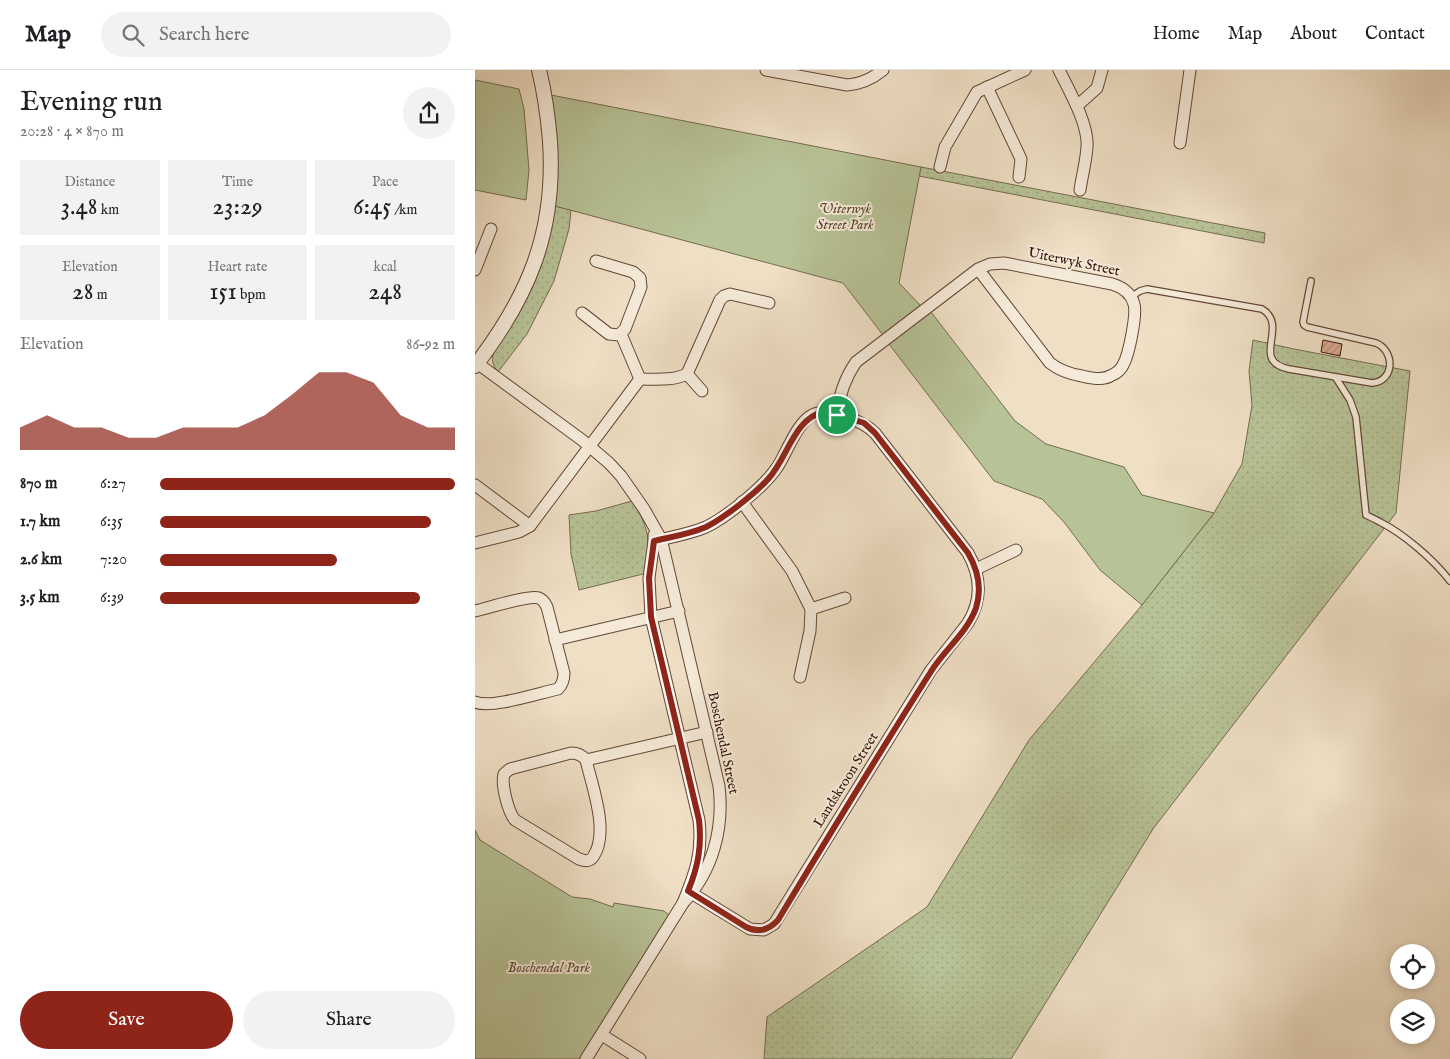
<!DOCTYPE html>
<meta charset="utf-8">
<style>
body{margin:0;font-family:"IM FELL English",serif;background:#f2f2f2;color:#202124;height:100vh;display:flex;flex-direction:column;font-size:19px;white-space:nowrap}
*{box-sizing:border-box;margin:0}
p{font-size:16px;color:#757577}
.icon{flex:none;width:28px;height:28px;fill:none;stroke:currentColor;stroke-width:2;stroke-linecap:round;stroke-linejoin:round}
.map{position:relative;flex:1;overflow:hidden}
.details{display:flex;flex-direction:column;background:#fff;width:475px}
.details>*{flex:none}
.fabs{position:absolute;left:915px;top:874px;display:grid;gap:10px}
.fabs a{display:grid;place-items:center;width:45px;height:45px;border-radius:50%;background:#fff;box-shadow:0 2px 8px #0003;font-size:25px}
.pin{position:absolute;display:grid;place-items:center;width:42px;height:42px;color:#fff;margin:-21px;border:2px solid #fff;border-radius:50%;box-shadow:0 1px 5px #0007}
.round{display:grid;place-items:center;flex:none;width:52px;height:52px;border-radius:26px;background:#f2f2f2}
.headline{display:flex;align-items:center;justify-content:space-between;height:85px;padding:0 20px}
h1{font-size:28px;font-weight:600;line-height:38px}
.stats{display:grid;grid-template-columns:repeat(3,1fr);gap:8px;height:85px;padding:5px 20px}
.stats div{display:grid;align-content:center;border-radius:0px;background:#f2f2f2;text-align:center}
.stats b{font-size:25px;font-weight:600}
.stats small{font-size:14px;font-weight:400}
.stats p{font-size:14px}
.chart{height:140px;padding:10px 20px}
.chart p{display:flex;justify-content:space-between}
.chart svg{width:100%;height:90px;margin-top:5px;fill:#8f2418;opacity:.7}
.action{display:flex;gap:10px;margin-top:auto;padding:10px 20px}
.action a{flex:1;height:58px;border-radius:30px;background:#8f2418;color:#fff;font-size:20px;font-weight:600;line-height:58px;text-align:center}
.action a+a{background:#f2f2f2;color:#202124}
ul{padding:0 20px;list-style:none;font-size:16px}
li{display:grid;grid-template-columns:80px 60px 1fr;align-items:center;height:38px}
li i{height:12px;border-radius:6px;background:#8f2418}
header{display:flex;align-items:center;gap:30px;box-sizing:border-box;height:70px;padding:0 25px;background:#fff;border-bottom:1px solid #e0e0e0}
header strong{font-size:24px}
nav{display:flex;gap:28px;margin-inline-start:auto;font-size:18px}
.search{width:350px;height:45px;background:#f2f2f2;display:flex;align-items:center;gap:12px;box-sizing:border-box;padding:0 18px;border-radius:28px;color:#757577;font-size:19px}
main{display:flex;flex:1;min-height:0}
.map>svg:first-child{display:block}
.grass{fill:url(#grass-dots);stroke:#766b4e}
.park{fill:#b7c296;stroke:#766b4e}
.building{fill:url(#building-hatch);stroke:#351407}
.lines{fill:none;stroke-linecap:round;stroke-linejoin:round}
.service-casing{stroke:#644736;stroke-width:8}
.minor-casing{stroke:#644736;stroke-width:13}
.tertiary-casing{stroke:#644736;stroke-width:16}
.service{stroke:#f5ead9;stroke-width:5.5}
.minor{stroke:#f5ead9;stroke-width:11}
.tertiary{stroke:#f5ead9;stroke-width:14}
.route-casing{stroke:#fff;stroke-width:10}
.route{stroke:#8f2418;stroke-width:6}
.labels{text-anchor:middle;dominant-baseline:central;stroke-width:4;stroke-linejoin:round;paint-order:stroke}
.park-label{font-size:14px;font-style:italic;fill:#5c4832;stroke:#f5ead9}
.street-label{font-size:14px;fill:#351407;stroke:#f5ead9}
</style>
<header>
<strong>Map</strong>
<div class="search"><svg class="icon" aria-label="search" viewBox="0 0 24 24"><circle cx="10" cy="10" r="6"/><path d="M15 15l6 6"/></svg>Search here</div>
<nav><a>Home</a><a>Map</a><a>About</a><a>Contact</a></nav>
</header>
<main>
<section class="details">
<div class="headline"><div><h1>Evening run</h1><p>20:28 · 4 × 870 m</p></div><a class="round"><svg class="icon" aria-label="share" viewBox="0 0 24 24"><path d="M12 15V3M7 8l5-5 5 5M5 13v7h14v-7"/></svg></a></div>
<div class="stats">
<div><p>Distance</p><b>3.48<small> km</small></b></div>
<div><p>Time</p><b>23:29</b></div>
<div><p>Pace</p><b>6:45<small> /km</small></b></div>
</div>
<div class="stats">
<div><p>Elevation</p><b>28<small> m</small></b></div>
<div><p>Heart rate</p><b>151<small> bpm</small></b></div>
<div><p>kcal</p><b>248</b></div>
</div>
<div class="chart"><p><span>Elevation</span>86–92 m</p>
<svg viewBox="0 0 160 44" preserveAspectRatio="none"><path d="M0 44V33L10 27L20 33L30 33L40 38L50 38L60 33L70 33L80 33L90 27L100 17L110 6L120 6L130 11L140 27L150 33L160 33V44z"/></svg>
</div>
<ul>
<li><b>870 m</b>6:27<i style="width:100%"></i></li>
<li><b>1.7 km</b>6:35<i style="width:92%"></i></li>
<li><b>2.6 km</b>7:20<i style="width:60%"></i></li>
<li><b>3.5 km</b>6:39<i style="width:88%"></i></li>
</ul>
<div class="action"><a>Save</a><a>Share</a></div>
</section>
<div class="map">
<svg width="975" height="989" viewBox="0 0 975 989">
<defs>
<pattern id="grass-dots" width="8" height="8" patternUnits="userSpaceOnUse" patternTransform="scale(1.25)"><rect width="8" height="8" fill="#b7c296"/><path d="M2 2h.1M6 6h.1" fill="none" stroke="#9ea680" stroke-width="1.8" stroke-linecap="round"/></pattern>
<pattern id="building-hatch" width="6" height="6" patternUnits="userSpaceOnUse" patternTransform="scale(1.25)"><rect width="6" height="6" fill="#dca98f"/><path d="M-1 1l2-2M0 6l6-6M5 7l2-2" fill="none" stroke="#b38873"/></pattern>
</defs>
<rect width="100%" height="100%" fill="#efdfc5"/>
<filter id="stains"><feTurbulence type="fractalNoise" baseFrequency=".004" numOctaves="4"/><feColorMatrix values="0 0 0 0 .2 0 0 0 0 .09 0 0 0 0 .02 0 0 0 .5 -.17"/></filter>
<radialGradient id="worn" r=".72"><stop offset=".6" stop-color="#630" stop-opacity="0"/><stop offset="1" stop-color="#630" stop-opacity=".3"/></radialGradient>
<g class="grass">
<polygon points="446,97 790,163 789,173 444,106"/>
<path d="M80,136L96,140L94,159L79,211L52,264L23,302C19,297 16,291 18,285C20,275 37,255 43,245C62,211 74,175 80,136Z"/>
<polygon points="778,270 819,279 935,301 921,443 678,759 536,989 289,989 292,947 452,837 554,670 667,535 739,443 767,394 777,335 774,301"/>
<path d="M157,431C176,460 174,470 172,503L104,520L96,484L94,445L121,441Z"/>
</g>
<g class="park">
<polygon points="0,10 44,19 49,39 54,100 51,130 0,120"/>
<polygon points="76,25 446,97 424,213 446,236 408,265 368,213 80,136 82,111"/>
<polygon points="456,242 540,351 571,374 649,397 667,425 739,443 667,535 625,500 589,452 567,429 519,411 414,274"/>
<polygon points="0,760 5,770 97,827 115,829 138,837 139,833 189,841 194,845 105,989 0,989"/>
</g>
<polygon class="building" points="848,270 867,274 865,286 846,282"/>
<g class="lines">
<defs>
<g id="service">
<path d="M656,227L665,221L672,219L787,239C815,256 774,291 814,299L897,313C920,311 920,281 901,273L832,257L829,255L828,252L836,211"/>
<path d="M861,308L875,330L881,347L891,445C895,447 900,449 905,452C929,464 959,490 975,511"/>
</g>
<g id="minor">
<path d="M291,0L372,15C386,14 397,9 408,0"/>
<path d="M584,0C594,20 614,55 612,77C611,92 607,106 605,120"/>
<polyline points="512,17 546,89 544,107"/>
<polyline points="602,36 622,18 627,0"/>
<polyline points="705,73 715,0"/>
<polyline points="465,97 470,77 502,22 550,0"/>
<polyline points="0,200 16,159"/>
<polyline points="107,243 134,264 144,265 150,259 166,217 165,208 158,202 121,191"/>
<polyline points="146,264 165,309"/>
<path d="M2,293L107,370L134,393L146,406L169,439L186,469L189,481L244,716C249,758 238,801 208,833"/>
<polyline points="212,304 227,321"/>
<path d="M165,309C180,309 198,311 212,304L245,230L249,226L255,224L294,233"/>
<path d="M362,345C364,325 370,308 381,292L503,199L515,194L529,193L637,214C647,217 656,223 659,234C662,244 654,285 648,295C646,299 642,303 637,305C628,311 617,308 607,306C595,304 585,301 575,293L503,199"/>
<polyline points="0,415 55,456 44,462 0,473"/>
<polyline points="267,432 317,501 336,539 335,561 325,607"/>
<polyline points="55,456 165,309"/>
<path d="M179,471C196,467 215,464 231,457C252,447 291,415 303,396C312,382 322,353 337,345C353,337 388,351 400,363L493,483C506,506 507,530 493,553L456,600L299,854L289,860L275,859L213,821"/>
<polyline points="501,499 541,480"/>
<polyline points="336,539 370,528"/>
<path d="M0,541C13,538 53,525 64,528C69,530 70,533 72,537L89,603C89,609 88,614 83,619C64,623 16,639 0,632"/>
<polyline points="80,570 204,541"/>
<path d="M96,683C103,683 107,685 111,690C117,716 135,763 118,787C114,792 110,791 104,789L40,750C33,742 26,714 29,704L35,699Z"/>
<polyline points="111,690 232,662"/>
<polyline points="127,965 165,989"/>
<path d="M111,989L208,833C220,803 228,783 224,750L176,547L174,508L179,471V465"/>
</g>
<path id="tertiary" d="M0,296C54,226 81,161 75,71C73,47 70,24 64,0"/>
</defs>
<use href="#service" class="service-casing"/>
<use href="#minor" class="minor-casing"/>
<use href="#tertiary" class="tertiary-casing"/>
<use href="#service" class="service"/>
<use href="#minor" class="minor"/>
<use href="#tertiary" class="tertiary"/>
</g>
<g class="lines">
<defs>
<path id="route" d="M348,342H354L389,353L400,363L493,483C503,500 507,519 501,538C492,563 468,581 455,603C403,685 353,767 303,850C294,860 283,863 271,857L213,821C223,797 227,776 224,750L176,547L174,508L179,471C196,467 215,464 231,457C249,448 281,423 294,408C312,388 320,348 348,342Z"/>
</defs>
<use href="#route" class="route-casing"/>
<use href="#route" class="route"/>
</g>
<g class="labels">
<g class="park-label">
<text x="370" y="139">Uiterwyk<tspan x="370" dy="16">Street Park</tspan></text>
<text x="74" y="898">Boschendal Park</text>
</g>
<g class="street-label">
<text transform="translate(599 192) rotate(12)">Uiterwyk Street</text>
<text transform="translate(248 673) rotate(78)">Boschendal Street</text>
<text transform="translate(371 710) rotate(-58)">Landskroon Street</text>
</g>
</g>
<rect width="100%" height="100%" filter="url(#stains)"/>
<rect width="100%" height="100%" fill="url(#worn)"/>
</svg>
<div class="fabs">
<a><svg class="icon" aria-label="locate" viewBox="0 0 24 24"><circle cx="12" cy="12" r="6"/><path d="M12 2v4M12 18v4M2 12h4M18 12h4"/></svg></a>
<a><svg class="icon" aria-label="layers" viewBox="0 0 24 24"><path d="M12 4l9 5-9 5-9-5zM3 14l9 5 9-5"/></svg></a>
</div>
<div class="pin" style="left:362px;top:345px;background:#1e9e55"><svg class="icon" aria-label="arrive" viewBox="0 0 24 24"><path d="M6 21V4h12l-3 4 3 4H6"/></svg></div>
</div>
</main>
